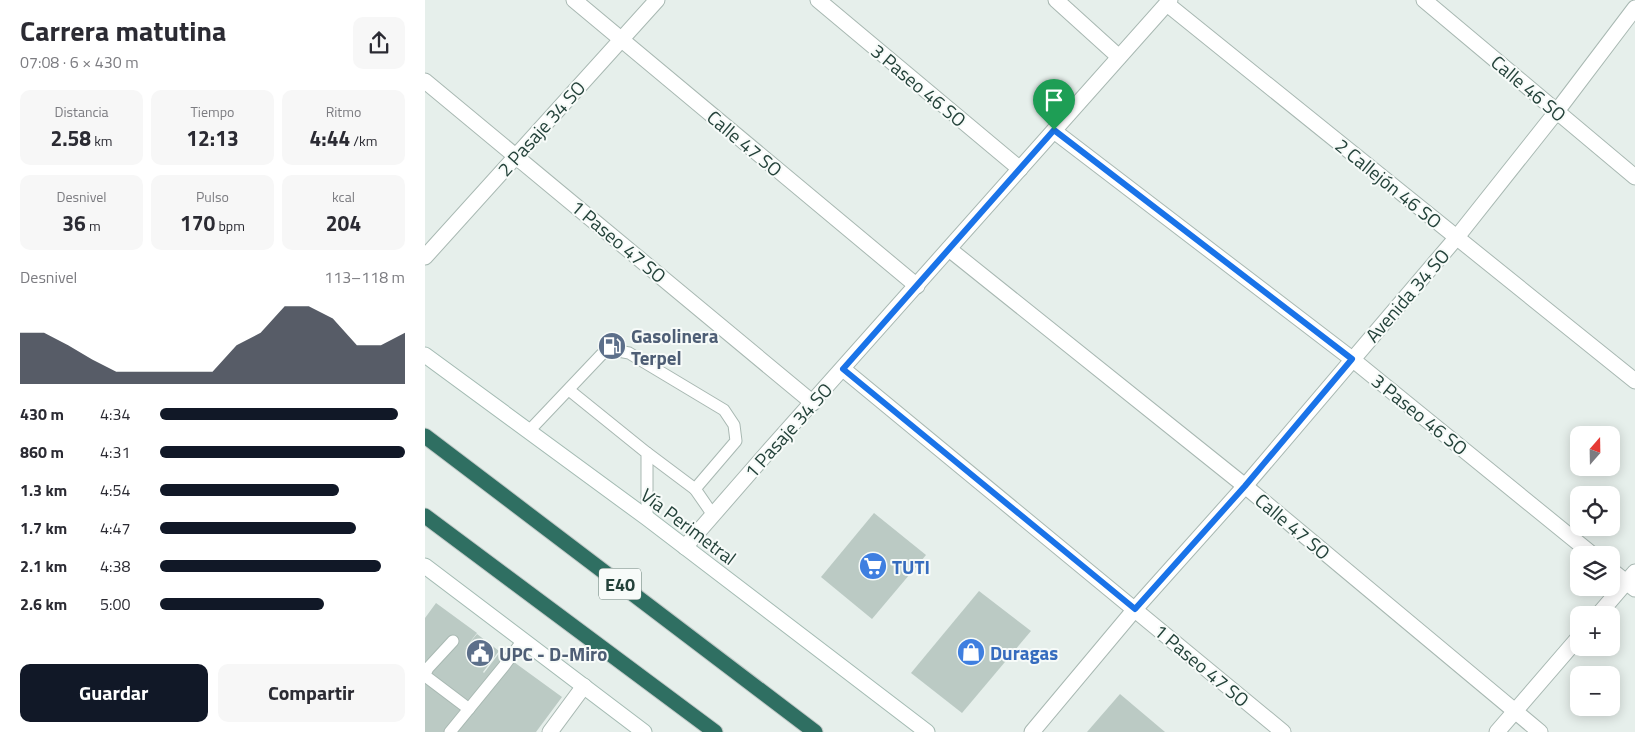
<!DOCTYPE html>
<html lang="es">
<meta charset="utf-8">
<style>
body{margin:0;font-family:"Titillium Web",sans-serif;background:#f7f7f7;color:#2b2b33;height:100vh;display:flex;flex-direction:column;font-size:19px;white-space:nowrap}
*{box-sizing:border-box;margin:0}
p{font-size:16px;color:#7c7c81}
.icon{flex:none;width:28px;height:28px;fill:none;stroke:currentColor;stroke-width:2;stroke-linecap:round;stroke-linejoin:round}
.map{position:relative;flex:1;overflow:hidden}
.side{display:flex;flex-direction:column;background:#fff;width:425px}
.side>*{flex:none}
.needle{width:32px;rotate:20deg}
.buttons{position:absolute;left:1145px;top:426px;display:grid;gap:10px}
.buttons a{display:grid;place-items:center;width:50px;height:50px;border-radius:10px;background:#fff;box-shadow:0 2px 12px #0003;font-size:25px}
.pin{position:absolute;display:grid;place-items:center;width:42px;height:42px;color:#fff;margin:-51px -21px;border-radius:50% 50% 50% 0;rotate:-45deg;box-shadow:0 0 5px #0007}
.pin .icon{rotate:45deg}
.round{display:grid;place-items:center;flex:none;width:52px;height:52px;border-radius:10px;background:#f7f7f7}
.head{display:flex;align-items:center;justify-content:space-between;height:85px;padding:0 20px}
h1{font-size:28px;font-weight:700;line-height:38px}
.figures{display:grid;grid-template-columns:repeat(3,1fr);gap:8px;height:85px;padding:5px 20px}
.figures div{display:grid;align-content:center;border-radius:10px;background:#f7f7f7;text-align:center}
.figures b{font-size:21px;font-weight:700}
.figures small{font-size:14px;font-weight:400}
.figures p{font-size:14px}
.chart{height:140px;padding:10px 20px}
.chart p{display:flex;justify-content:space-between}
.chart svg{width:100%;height:90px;margin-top:5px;fill:#111827;opacity:.7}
.button{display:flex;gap:10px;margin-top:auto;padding:10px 20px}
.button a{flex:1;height:58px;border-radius:10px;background:#111827;color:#fff;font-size:20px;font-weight:700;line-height:58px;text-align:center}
.button a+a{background:#f7f7f7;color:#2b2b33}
ul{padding:0 20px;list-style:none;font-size:16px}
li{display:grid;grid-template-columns:80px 60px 1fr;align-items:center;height:38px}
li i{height:12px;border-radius:6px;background:#111827}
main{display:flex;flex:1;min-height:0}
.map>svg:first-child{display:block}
.building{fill:#bbcac4}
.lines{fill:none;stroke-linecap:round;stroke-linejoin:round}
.lane-casing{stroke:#a8b8b2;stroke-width:13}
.street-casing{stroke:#a8b8b2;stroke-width:17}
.secondary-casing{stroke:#a4bbb3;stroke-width:17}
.highway-casing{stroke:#c2cac8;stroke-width:17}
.lane{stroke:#fff;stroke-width:11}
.street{stroke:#fff;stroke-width:15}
.secondary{stroke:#fff;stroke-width:15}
.highway{stroke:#2f6f62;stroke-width:15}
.route-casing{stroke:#fff;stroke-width:10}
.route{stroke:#1a73e8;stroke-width:6}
.labels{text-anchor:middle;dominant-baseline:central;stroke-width:4;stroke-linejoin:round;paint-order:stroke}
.shield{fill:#f7fbf9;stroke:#637a73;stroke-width:1}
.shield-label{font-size:18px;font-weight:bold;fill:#24423a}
.street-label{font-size:19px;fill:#24423a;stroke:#f7fbf9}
.service-label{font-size:19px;font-weight:bold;fill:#4e5e75;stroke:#f7fbf9;text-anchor:start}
.shop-label{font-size:19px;font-weight:bold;fill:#366cbe;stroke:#f7fbf9;text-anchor:start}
</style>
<main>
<section class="side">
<div class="head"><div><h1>Carrera matutina</h1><p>07:08 · 6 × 430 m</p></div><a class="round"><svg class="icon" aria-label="share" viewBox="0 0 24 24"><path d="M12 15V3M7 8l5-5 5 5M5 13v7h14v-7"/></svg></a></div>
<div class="figures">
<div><p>Distancia</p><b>2.58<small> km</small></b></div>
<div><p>Tiempo</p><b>12:13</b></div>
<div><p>Ritmo</p><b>4:44<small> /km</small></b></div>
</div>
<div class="figures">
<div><p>Desnivel</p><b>36<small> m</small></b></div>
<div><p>Pulso</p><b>170<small> bpm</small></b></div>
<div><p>kcal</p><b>204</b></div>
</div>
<div class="chart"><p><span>Desnivel</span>113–118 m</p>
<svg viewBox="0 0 160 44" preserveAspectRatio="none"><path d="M0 44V19L10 19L20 25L30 32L40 38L50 38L60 38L70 38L80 38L90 25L100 19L110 6L120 6L130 12L140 25L150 25L160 19V44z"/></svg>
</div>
<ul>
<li><b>430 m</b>4:34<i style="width:97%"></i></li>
<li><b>860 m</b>4:31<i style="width:100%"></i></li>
<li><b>1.3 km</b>4:54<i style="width:73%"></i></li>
<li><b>1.7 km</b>4:47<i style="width:80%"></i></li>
<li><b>2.1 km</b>4:38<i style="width:90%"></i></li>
<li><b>2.6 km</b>5:00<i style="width:67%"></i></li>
</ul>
<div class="button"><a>Guardar</a><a>Compartir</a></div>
</section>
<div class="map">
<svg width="1210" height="732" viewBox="0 0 1210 732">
<rect width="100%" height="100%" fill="#e6efeb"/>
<g class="building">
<polygon points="449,513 501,555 447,619 396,577"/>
<polygon points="554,591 606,631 537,713 486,673"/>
<polygon points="11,603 52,633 38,651 52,634 74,651 58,672 59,673 75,652 137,697 111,732 0,732 0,618"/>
<polygon points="695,694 740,732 662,732"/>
</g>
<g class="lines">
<defs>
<g id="lane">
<polyline points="144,390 222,453 222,518"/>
<polyline points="103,432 177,354 188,350 204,353 299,410 309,425 311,441 270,489 288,515"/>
<polyline points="222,453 270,489"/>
<polyline points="28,641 3,668 0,674 3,678 44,709"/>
<polyline points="25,732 79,666 98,640"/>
</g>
<g id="street">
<polyline points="149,0 492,286"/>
<polyline points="393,0 595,169"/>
<polyline points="631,0 694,57"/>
<polyline points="999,0 1210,177"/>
<polyline points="742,4 1210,381"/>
<polyline points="0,81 388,403"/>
<polyline points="629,131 927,359 1168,555"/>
<polyline points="524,249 820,486 1115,732"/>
<polyline points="0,257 232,0"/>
<polyline points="418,369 858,732"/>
<polyline points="260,547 342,453 745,0"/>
<polyline points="1186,570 1210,589"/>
<polyline points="1173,615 1210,572"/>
<polyline points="125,732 159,686"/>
<polyline points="607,732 710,609 820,486 1032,237 1132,111 1210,8"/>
<polyline points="1072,732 1154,637"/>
</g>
<g id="secondary">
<polyline points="0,355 222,518 502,732"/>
<polyline points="0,566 219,732"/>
</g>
<g id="highway">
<polyline points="0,436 390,732"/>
<polyline points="0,516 290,732"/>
</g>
</defs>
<use href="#lane" class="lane-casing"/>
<use href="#street" class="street-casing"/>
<use href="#secondary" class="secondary-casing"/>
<use href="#highway" class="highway-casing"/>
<use href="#lane" class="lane"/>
<use href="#street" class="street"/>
<use href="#secondary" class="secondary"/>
<use href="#highway" class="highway"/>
</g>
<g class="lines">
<defs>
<polygon id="route" points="629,130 927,359 820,486 710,609 418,369"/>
</defs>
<use href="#route" class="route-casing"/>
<use href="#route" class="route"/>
</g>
<defs>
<symbol id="fuel-disc" viewBox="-11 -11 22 22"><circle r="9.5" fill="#5c6f8a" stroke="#f7fbf9"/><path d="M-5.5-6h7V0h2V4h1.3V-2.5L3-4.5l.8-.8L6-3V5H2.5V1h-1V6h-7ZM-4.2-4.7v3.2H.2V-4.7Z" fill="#fff"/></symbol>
<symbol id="supermarket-disc" viewBox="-11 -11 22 22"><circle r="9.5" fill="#3f7fe0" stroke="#f7fbf9"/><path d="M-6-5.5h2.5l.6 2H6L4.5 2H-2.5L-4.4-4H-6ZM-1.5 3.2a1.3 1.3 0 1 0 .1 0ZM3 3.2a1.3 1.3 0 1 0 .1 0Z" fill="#fff"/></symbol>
<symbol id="shop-disc" viewBox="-11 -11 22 22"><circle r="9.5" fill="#3f7fe0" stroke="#f7fbf9"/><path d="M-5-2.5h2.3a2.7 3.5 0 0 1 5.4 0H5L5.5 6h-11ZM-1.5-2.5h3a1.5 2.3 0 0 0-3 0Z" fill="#fff"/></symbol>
<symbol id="civic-disc" viewBox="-11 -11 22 22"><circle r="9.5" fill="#5c6f8a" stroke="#f7fbf9"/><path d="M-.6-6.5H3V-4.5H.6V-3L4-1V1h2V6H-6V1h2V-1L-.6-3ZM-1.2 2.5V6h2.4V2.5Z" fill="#fff"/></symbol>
</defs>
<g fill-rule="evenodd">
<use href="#fuel-disc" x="171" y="330" width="32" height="32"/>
<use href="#supermarket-disc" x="432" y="550" width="32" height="32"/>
<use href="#shop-disc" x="530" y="636" width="32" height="32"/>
<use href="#civic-disc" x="39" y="637" width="32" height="32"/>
</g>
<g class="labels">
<rect class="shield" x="174" y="568.5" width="42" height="31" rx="4"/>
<g class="shield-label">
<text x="195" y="584">E40</text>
</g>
<g class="street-label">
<text transform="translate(494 85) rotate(40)">3 Paseo 46 SO</text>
<text transform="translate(1104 88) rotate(40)">Calle 46 SO</text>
<text transform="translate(116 128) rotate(-48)">2 Pasaje 34 SO</text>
<text transform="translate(320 143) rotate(40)">Calle 47 SO</text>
<text transform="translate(964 183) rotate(39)">2 Callejón 46 SO</text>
<text transform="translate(194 241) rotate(40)">1 Paseo 47 SO</text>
<text transform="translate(982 295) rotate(-49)">Avenida 34 SO</text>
<text transform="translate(995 414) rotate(39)">3 Paseo 46 SO</text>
<text transform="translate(363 430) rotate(-48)">1 Pasaje 34 SO</text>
<text transform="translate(264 526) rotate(37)">Vía Perimetral</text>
<text transform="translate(868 526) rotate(40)">Calle 47 SO</text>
<text transform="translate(777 665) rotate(40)">1 Paseo 47 SO</text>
</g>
<g class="service-label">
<text x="206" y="335">Gasolinera<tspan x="206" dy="22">Terpel</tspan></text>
<text x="74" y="653">UPC - D-Miro</text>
</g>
<g class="shop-label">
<text x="467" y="566">TUTI</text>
<text x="565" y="652">Duragas</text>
</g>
</g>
</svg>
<div class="buttons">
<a><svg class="needle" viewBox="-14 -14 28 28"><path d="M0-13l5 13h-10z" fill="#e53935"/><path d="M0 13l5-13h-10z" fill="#7c7c81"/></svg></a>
<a><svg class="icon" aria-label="locate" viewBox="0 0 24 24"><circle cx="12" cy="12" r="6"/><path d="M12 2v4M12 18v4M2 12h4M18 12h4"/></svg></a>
<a><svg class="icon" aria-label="layers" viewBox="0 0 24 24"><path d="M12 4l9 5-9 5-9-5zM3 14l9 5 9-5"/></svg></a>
<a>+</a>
<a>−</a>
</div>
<div class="pin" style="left:629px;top:130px;background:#1e9e55"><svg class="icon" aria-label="arrive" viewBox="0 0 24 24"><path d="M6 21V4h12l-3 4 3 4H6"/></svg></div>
</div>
</main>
